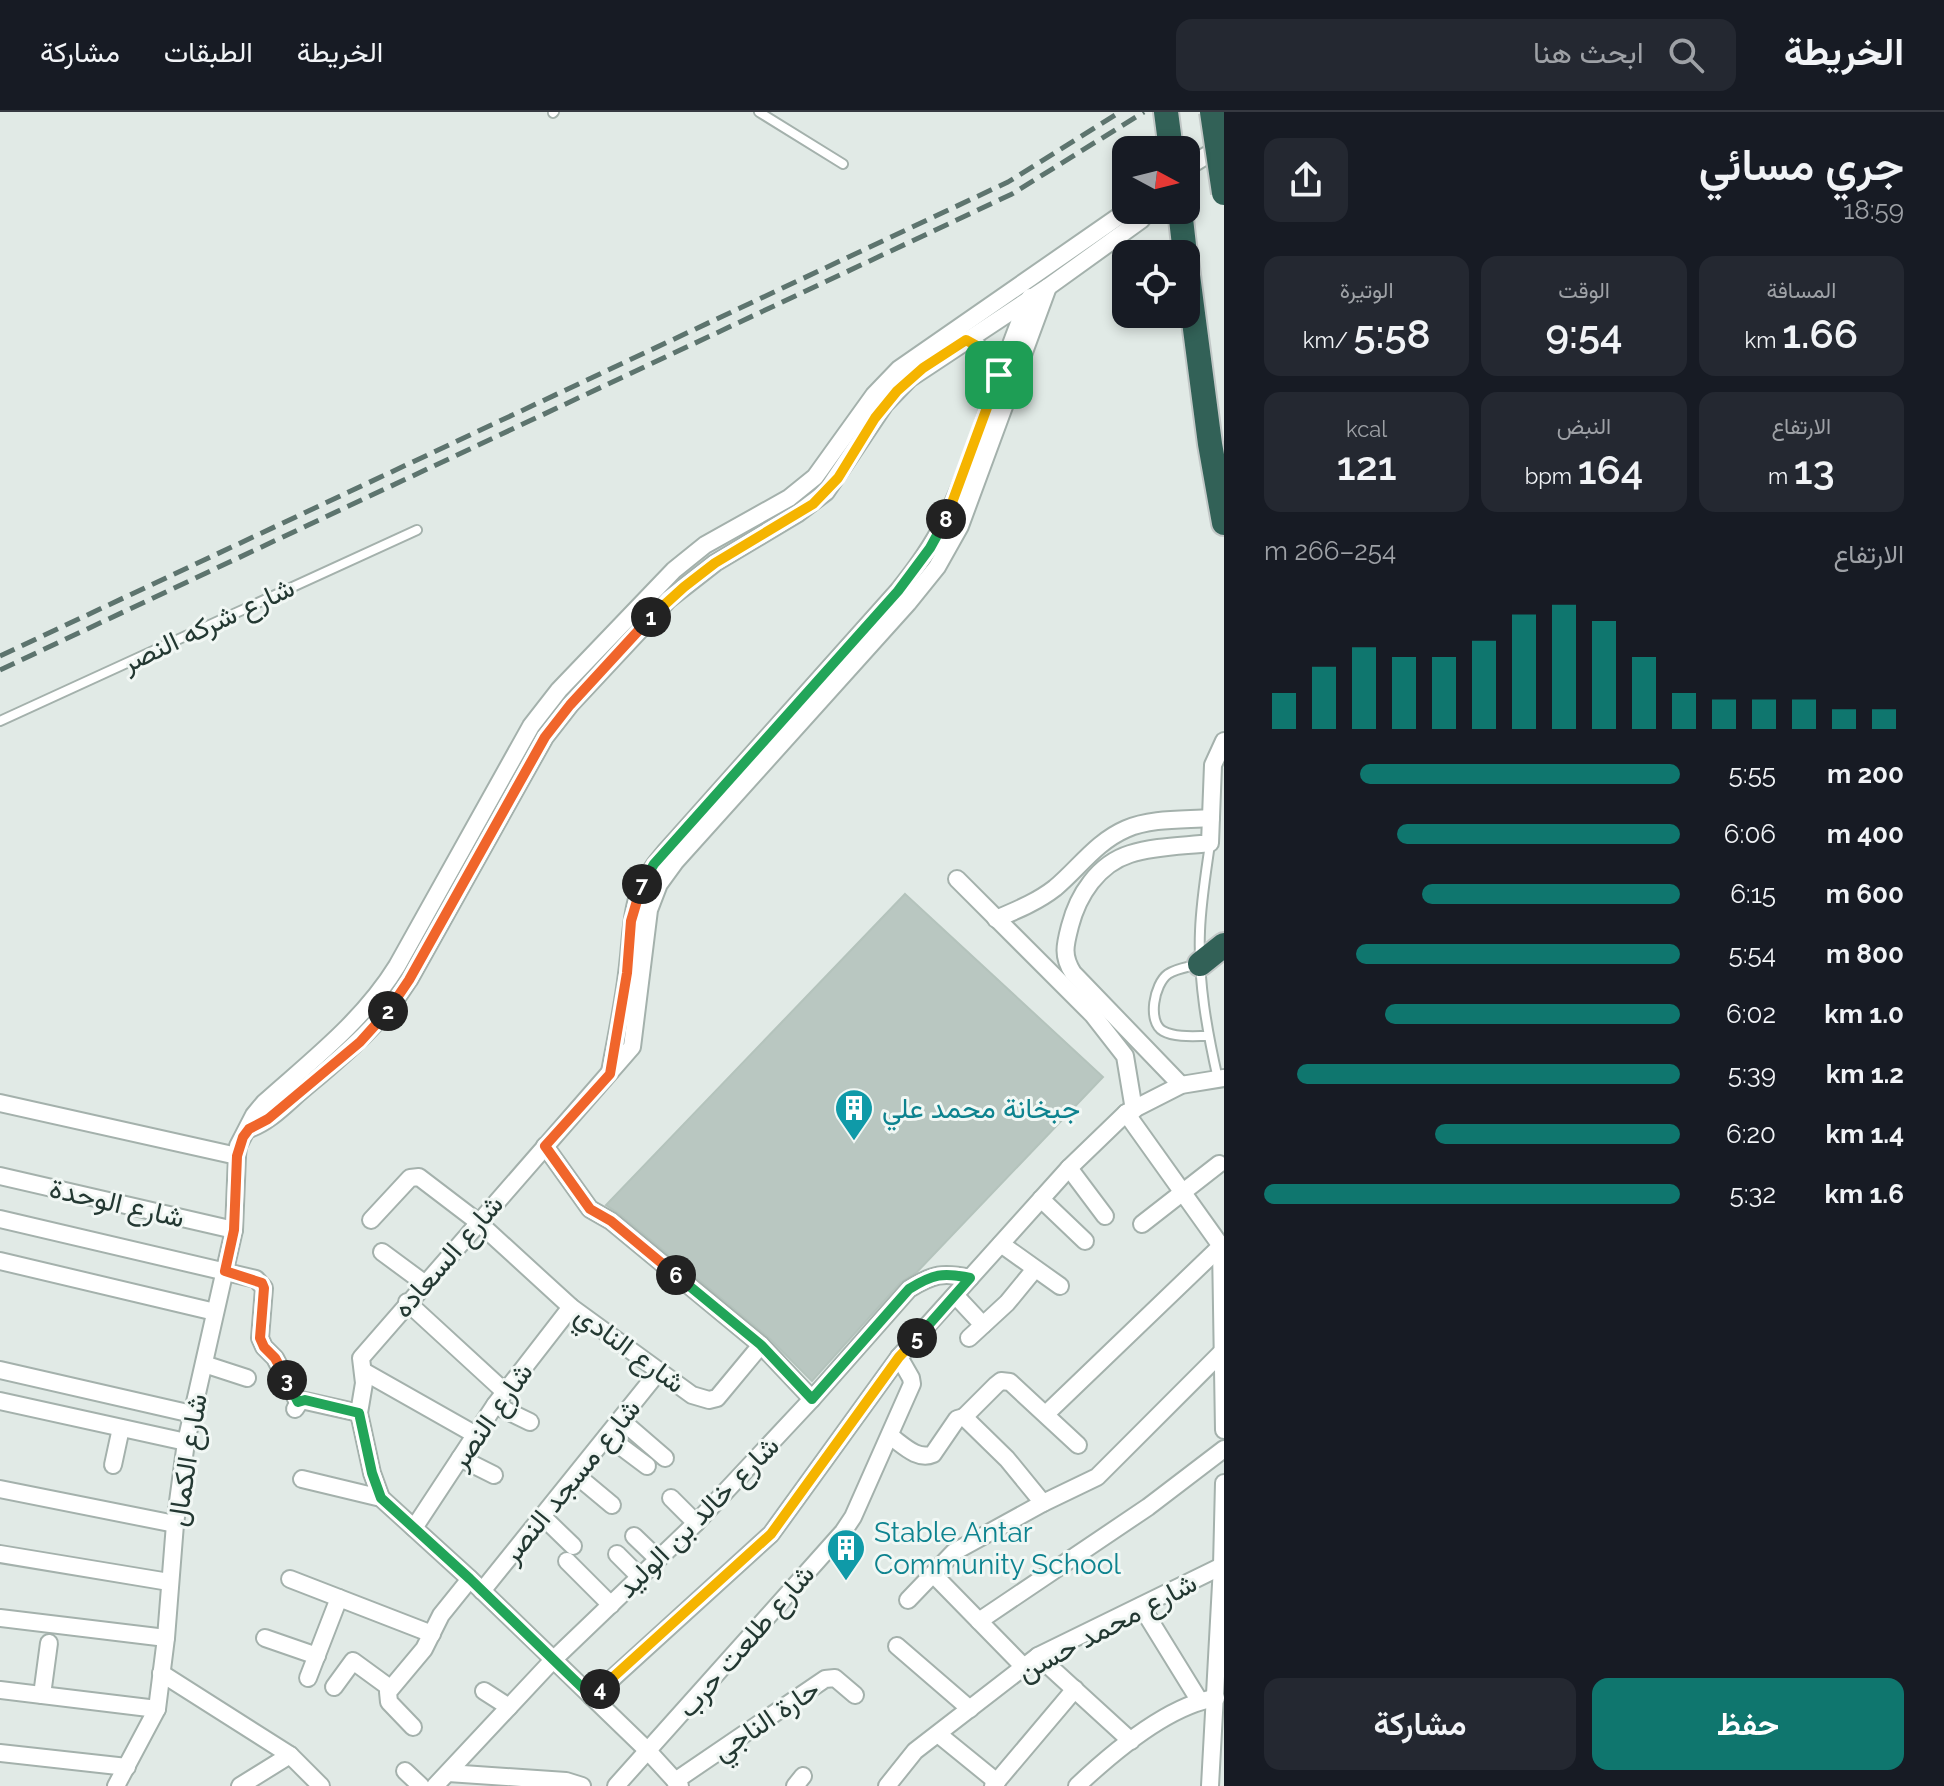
<!DOCTYPE html>
<html lang="ar">
<meta charset="utf-8">
<style>
body{margin:0;font-family:Raleway,Vazirmatn,sans-serif;background:#242831;color:#f1f3f6;direction:rtl;height:100vh;display:flex;flex-direction:column;font-size:30px;white-space:nowrap}
*{box-sizing:border-box;margin:0}
p{font-size:26px;color:#9ea1a6}
.icon{flex:none;width:44px;height:44px;fill:none;stroke:currentColor;stroke-width:2;stroke-linecap:round;stroke-linejoin:round}
.map{position:relative;flex:1;overflow:hidden;direction:ltr}
.side{display:flex;flex-direction:column;background:#171b24;width:720px}
.side>*{flex:none}
.needle{width:52px;rotate:97deg}
.controls{position:absolute;left:1112px;top:24px;display:grid;gap:16px}
.controls a{display:grid;place-items:center;width:88px;height:88px;border-radius:16px;background:#171b24;box-shadow:0 4px 12px #0003;font-size:40px}
.pin{position:absolute;display:grid;place-items:center;width:68px;height:68px;color:#fff;margin:-34px;border-radius:16px;box-shadow:0 4px 12px #0006}
.km{position:absolute;width:40px;height:40px;margin:-20px;border-radius:50%;background:#222;color:#fff;font-size:22px;line-height:40px;text-align:center}
.round{display:grid;place-items:center;flex:none;width:84px;height:84px;border-radius:16px;background:#242831}
.headline{display:flex;align-items:center;justify-content:space-between;height:136px;padding:0 40px}
h1{font-size:44px;font-weight:600;line-height:60px}
.stats{display:grid;grid-template-columns:repeat(3,1fr);gap:12px;height:136px;padding:8px 40px}
.stats div{display:grid;align-content:center;border-radius:16px;background:#242831;text-align:center}
.stats b{font-size:40px;font-weight:600}
.stats small{font-size:22px;font-weight:400}
.stats p{font-size:22px}
.chart{height:224px;padding:16px 40px}
.chart p{display:flex;justify-content:space-between}
.chart svg{width:100%;height:144px;margin-top:8px;stroke:#0f766e;stroke-width:6}
.primary-button{display:flex;gap:16px;margin-top:auto;padding:16px 40px}
.primary-button a{flex:1;height:92px;border-radius:16px;background:#0f766e;color:#fff;font-size:32px;font-weight:600;line-height:92px;text-align:center}
.primary-button a+a{background:#242831;color:#f1f3f6}
ul{padding:0 40px;list-style:none;font-size:26px}
li{display:grid;grid-template-columns:128px 96px 1fr;align-items:center;height:60px}
li i{height:20px;border-radius:10px;background:#0f766e}
header{display:flex;align-items:center;gap:48px;box-sizing:border-box;height:112px;padding:0 40px;background:#171b24;border-bottom:2px solid #363941}
header strong{font-size:38px}
nav{display:flex;gap:44px;margin-inline-start:auto;font-size:28px}
.search{width:560px;height:72px;background:#242831;display:flex;align-items:center;gap:20px;box-sizing:border-box;padding:0 28px;border-radius:16px;color:#9ea1a6;font-size:30px}
main{display:flex;flex:1;min-height:0}
.map>svg:first-child{display:block}
.building{fill:#b9c7c1;stroke:#b4c3bc;stroke-width:2}
.lines{fill:none;stroke-linecap:round;stroke-linejoin:round}
.service-casing{stroke:#a4b1ac;stroke-width:12}
.minor-casing{stroke:#a4b1ac;stroke-width:20}
.motorway-casing{stroke:#c1c7c6;stroke-width:28}
.service{stroke:#fff;stroke-width:8}
.minor{stroke:#fff;stroke-width:16}
.motorway{stroke:#326157;stroke-width:24}
.rail{stroke:#5d746e;stroke-width:5;stroke-dasharray:16 8;stroke-linecap:butt}
.motorway-bridge-casing{stroke:#c1c7c6;stroke-width:28;stroke-linecap:butt}
.motorway-bridge{stroke:#326157;stroke-width:24}
.split-1-casing{stroke:#fff;stroke-width:16}
.split-2-casing{stroke:#fff;stroke-width:16}
.split-3-casing{stroke:#fff;stroke-width:16}
.split-4-casing{stroke:#fff;stroke-width:16}
.split-5-casing{stroke:#fff;stroke-width:16}
.split-6-casing{stroke:#fff;stroke-width:16}
.split-7-casing{stroke:#fff;stroke-width:16}
.split-8-casing{stroke:#fff;stroke-width:16}
.split-9-casing{stroke:#fff;stroke-width:16}
.split-1{stroke:#f5b400;stroke-width:10}
.split-2{stroke:#f0652b;stroke-width:10}
.split-3{stroke:#f0652b;stroke-width:10}
.split-4{stroke:#22a559;stroke-width:10}
.split-5{stroke:#f5b400;stroke-width:10}
.split-6{stroke:#22a559;stroke-width:10}
.split-7{stroke:#f0652b;stroke-width:10}
.split-8{stroke:#22a559;stroke-width:10}
.split-9{stroke:#f5b400;stroke-width:10}
.labels{text-anchor:middle;dominant-baseline:central;stroke-width:6;stroke-linejoin:round;paint-order:stroke}
.street-label{font-size:28px;fill:#233832;stroke:#f1f7f4}
.culture-label{font-size:28px;fill:#0d838f;stroke:#f1f7f4;text-anchor:start}
</style>
<header>
<strong>الخريطة</strong>
<div class="search"><svg class="icon" aria-label="search" viewBox="0 0 24 24"><circle cx="10" cy="10" r="6"/><path d="M15 15l6 6"/></svg>ابحث هنا</div>
<nav><a>الخريطة</a><a>الطبقات</a><a>مشاركة</a></nav>
</header>
<main>
<section class="side">
<div class="headline"><div><h1>جري مسائي</h1><p>18:59</p></div><a class="round"><svg class="icon" aria-label="share" viewBox="0 0 24 24"><path d="M12 15V3M7 8l5-5 5 5M5 13v7h14v-7"/></svg></a></div>
<div class="stats">
<div><p>المسافة</p><b>1.66<small> km</small></b></div>
<div><p>الوقت</p><b>9:54</b></div>
<div><p>الوتيرة</p><b>5:58<small> /km</small></b></div>
</div>
<div class="stats">
<div><p>الارتفاع</p><b>13<small> m</small></b></div>
<div><p>النبض</p><b>164<small> bpm</small></b></div>
<div><p>kcal</p><b>121</b></div>
</div>
<div class="chart"><p><span>الارتفاع</span>254–266 m</p>
<svg viewBox="0 0 160 44" preserveAspectRatio="none"><path d="M5 44V33M15 44V25M25 44V19M35 44V22M45 44V22M55 44V17M65 44V9M75 44V6M85 44V11M95 44V22M105 44V33M115 44V35M125 44V35M135 44V35M145 44V38M155 44V38"/></svg>
</div>
<ul>
<li><b>200 m</b>5:55<i style="width:77%"></i></li>
<li><b>400 m</b>6:06<i style="width:68%"></i></li>
<li><b>600 m</b>6:15<i style="width:62%"></i></li>
<li><b>800 m</b>5:54<i style="width:78%"></i></li>
<li><b>1.0 km</b>6:02<i style="width:71%"></i></li>
<li><b>1.2 km</b>5:39<i style="width:92%"></i></li>
<li><b>1.4 km</b>6:20<i style="width:59%"></i></li>
<li><b>1.6 km</b>5:32<i style="width:100%"></i></li>
</ul>
<div class="primary-button"><a>حفظ</a><a>مشاركة</a></div>
</section>
<div class="map">
<svg width="1224" height="1674" viewBox="0 0 1224 1674">
<rect width="100%" height="100%" fill="#e1eae6"/>
<polygon class="building" points="905,782 1103,965 917,1160 901,1170 812,1269 768,1225 618,1101 606,1093"/>
<g class="lines">
<defs>
<g id="service">
<polyline points="759,0 843,52"/>
<polyline points="553,1 554,0"/>
<polyline points="0,609 417,418"/>
<path d="M1210,732C1206,760 1201,790 1200,819C1198,869 1207,919 1218,967"/>
<path d="M1199,852C1189,855 1177,856 1168,862C1154,872 1147,910 1163,919C1176,926 1195,924 1208,924"/>
</g>
<g id="minor">
<polyline points="1186,56 1222,34"/>
<polyline points="966,228 991,244 999,263"/>
<polyline points="957,767 1093,903 1125,944 1134,998"/>
<path d="M996,807C1017,798 1037,790 1055,776C1079,756 1096,730 1126,717C1151,706 1184,708 1211,706"/>
<path d="M610,960C616,927 623,895 627,862C634,810 627,783 665,740L898,479C915,458 931,436 943,412C979,342 997,258 1030,185"/>
<path d="M1181,973L1073,861C1062,844 1065,833 1070,814C1078,783 1098,752 1130,742C1155,734 1185,734 1210,731L1213,653L1224,629"/>
<polyline points="0,991 237,1044"/>
<polyline points="1126,1001 1221,1134"/>
<path d="M249,1017C269,1010 284,994 300,980C341,945 380,914 409,868L545,625L570,593L669,487L715,451L797,402L826,380L885,292L909,267L1048,175L1141,108L1149,98"/>
<polyline points="545,1034 590,1097 611,1109 761,1233"/>
<polyline points="1069,1056 1105,1104"/>
<polyline points="0,1064 234,1118"/>
<polyline points="1041,1087 1085,1129"/>
<polyline points="0,1107 256,1167 264,1176 260,1226 264,1235 275,1246 298,1290"/>
<polyline points="371,1108 410,1066 419,1065 478,1110 571,1195 692,1283 709,1288 717,1286 761,1233 812,1287"/>
<polyline points="1142,1112 1219,1052"/>
<polyline points="1001,1132 1060,1174"/>
<polyline points="1221,1134 1224,1318"/>
<polyline points="382,1140 424,1171"/>
<polyline points="0,1149 215,1200"/>
<polyline points="955,1183 983,1213"/>
<polyline points="407,1190 505,1280"/>
<polyline points="969,1226 1007,1191 1035,1157"/>
<polyline points="204,1252 247,1266"/>
<polyline points="0,1258 192,1302"/>
<polyline points="363,1259 476,1323"/>
<polyline points="0,1289 186,1330"/>
<polyline points="495,1293 530,1310"/>
<polyline points="295,1297 301,1288 359,1301"/>
<polyline points="1046,1302 1221,1134"/>
<polyline points="964,1305 996,1273 1001,1269 1010,1270 1078,1333"/>
<polyline points="621,1308 665,1346"/>
<polyline points="607,1324 647,1354"/>
<path d="M890,1324C902,1332 917,1349 933,1342L957,1307L964,1305L1007,1347L1043,1391"/>
<polyline points="460,1346 494,1363"/>
<polyline points="113,1353 121,1316"/>
<polyline points="576,1363 612,1393"/>
<polyline points="302,1367 381,1386 470,1467 648,1639 680,1674"/>
<polyline points="0,1377 175,1412"/>
<polyline points="381,1386 372,1361 359,1301 364,1271 361,1246 632,935 649,798 659,772 675,750 908,491 937,455 960,414 1048,175"/>
<polyline points="671,1386 696,1411"/>
<polyline points="542,1404 573,1434"/>
<polyline points="414,1416 495,1293 571,1195"/>
<polyline points="634,1424 658,1447"/>
<polyline points="0,1442 169,1470"/>
<polyline points="617,1442 640,1465"/>
<polyline points="567,1449 611,1493"/>
<polyline points="933,1462 1024,1555"/>
<polyline points="290,1467 432,1522"/>
<polyline points="482,1479 659,1259"/>
<polyline points="908,1488 954,1440 1043,1391 1097,1365 1221,1241"/>
<polyline points="1141,1494 1199,1588"/>
<polyline points="0,1506 166,1526"/>
<polyline points="979,1509 1148,1395 1224,1337"/>
<polyline points="265,1526 317,1544"/>
<polyline points="897,1534 970,1597"/>
<polyline points="1038,1544 1131,1629"/>
<polyline points="161,1561 290,1643 321,1674"/>
<polyline points="308,1566 339,1486"/>
<polyline points="334,1575 353,1549 390,1576"/>
<polyline points="0,1578 157,1597"/>
<polyline points="484,1579 509,1595"/>
<polyline points="42,1583 49,1531"/>
<polyline points="592,1585 771,1422 899,1245 1069,1056 1126,1001 1181,973 1224,966"/>
<polyline points="413,1615 389,1590 388,1580 424,1537 441,1503 470,1467"/>
<polyline points="938,1622 997,1670"/>
<polyline points="0,1641 127,1655"/>
<polyline points="405,1659 421,1674"/>
<polyline points="448,1661 566,1669 582,1674"/>
<polyline points="675,1669 825,1567 835,1566 855,1583"/>
<path d="M116,1674L157,1597L166,1526L175,1412L186,1330L234,1118L237,1044L238,1034L254,1003L264,991C312,948 363,909 397,854L531,614L559,578L674,458L705,433L789,386L815,365L874,283L899,257L1128,98"/>
<polyline points="240,1674 290,1643"/>
<path d="M435,1674L553,1548L696,1411L812,1287L909,1177C933,1162 943,1160 970,1166"/>
<polyline points="616,1674 843,1420 853,1405 912,1272 911,1266 899,1245"/>
<polyline points="795,1674 803,1664"/>
<polyline points="887,1674 915,1639 1038,1544 1222,1454"/>
<polyline points="993,1674 1075,1577"/>
<path d="M1077,1674C1112,1641 1168,1593 1216,1586"/>
<polyline points="1210,1674 1222,1454 1224,1371"/>
</g>
<g id="motorway">
<polyline points="1166,0 1171,38"/>
<polyline points="1180,98 1185,142"/>
<polyline points="1186,148 1210,332 1224,411"/>
<polyline points="1200,852 1224,833"/>
</g>
</defs>
<use href="#service" class="service-casing"/>
<use href="#minor" class="minor-casing"/>
<use href="#motorway" class="motorway-casing"/>
<use href="#service" class="service"/>
<use href="#minor" class="minor"/>
<use href="#motorway" class="motorway"/>
<g class="rail">
<polyline points="0,544 1008,70 1120,0"/>
<polyline points="0,558 1012,82 1144,0"/>
</g>
<defs>
<polyline id="motorway-bridge" points="1212,0 1224,81"/>
</defs>
<use href="#motorway-bridge" class="motorway-bridge-casing"/>
<use href="#motorway-bridge" class="motorway-bridge"/>
</g>
<g class="lines">
<defs>
<polyline id="split-1" points="651,505 684,475 715,451 813,392 838,366 875,306 897,279 923,256 966,228 986,239 999,263"/>
<polyline id="split-2" points="388,899 409,868 545,625 570,593 651,505"/>
<polyline id="split-3" points="287,1268 275,1246 264,1235 260,1226 264,1176 262,1171 225,1159 234,1118 237,1044 243,1025 249,1017 268,1007 360,930 388,899"/>
<polyline id="split-4" points="287,1268 298,1290 305,1288 359,1301 372,1361 381,1386 470,1467 592,1585 600,1577"/>
<polyline id="split-5" points="600,1577 771,1422 899,1245 917,1226"/>
<path id="split-6" d="M676,1163L761,1233L812,1287L909,1177C933,1162 943,1160 970,1166L917,1226"/>
<polyline id="split-7" points="642,772 631,809 627,861 610,962 545,1034 590,1097 611,1109 676,1163"/>
<polyline id="split-8" points="642,772 654,752 898,479 930,436 946,407"/>
<polyline id="split-9" points="946,407 999,263"/>
</defs>
<use href="#split-1" class="split-1-casing"/>
<use href="#split-2" class="split-2-casing"/>
<use href="#split-3" class="split-3-casing"/>
<use href="#split-4" class="split-4-casing"/>
<use href="#split-5" class="split-5-casing"/>
<use href="#split-6" class="split-6-casing"/>
<use href="#split-7" class="split-7-casing"/>
<use href="#split-8" class="split-8-casing"/>
<use href="#split-9" class="split-9-casing"/>
<use href="#split-1" class="split-1"/>
<use href="#split-2" class="split-2"/>
<use href="#split-3" class="split-3"/>
<use href="#split-4" class="split-4"/>
<use href="#split-5" class="split-5"/>
<use href="#split-6" class="split-6"/>
<use href="#split-7" class="split-7"/>
<use href="#split-8" class="split-8"/>
<use href="#split-9" class="split-9"/>
</g>
<defs>
<symbol id="building-pin" viewBox="-11 -11 22 30"><path d="M0 17L-7.5 6A9.5 9.5 0 1 1 7.5 6Z" fill="#0f9aa8" stroke="#f1f7f4"/><path d="M-4-6H4V6H1V3H-1V6H-4ZM-2.5-4.3h1.7v1.8h-1.7ZM.8-4.3h1.7v1.8H.8ZM-2.5-1h1.7V.8h-1.7ZM.8-1h1.7V.8H.8Z" fill="#fff"/></symbol>
</defs>
<g fill-rule="evenodd">
<use href="#building-pin" x="832" y="974" width="44" height="60"/>
<use href="#building-pin" x="824" y="1414" width="44" height="60"/>
</g>
<g class="labels">
<g class="street-label">
<text transform="translate(208 513) rotate(-25)">شارع شركه النصر</text>
<text transform="translate(117 1091) rotate(13)">شارع الوحدة</text>
<text transform="translate(448 1144) rotate(-49)">شارع السعاده</text>
<text transform="translate(630 1237) rotate(36)">شارع النادي</text>
<text transform="translate(491 1304) rotate(-55)">شارع النصر</text>
<text transform="translate(187 1348) rotate(-81)">شارع الكمال</text>
<text transform="translate(571 1369) rotate(-51)">شارع مسجد النصر</text>
<text transform="translate(698 1405) rotate(-45)">شارع خالد بن الوليد</text>
<text transform="translate(1107 1515) rotate(-28)">شارع محمد حسن</text>
<text transform="translate(746 1529) rotate(-49)">شارع طلعت حرب</text>
<text transform="translate(766 1608) rotate(-34)">حارة الناجي</text>
</g>
<g class="culture-label">
<text x="882" y="996">جبخانة محمد علي</text>
<text x="874" y="1420">Stable Antar<tspan x="874" dy="32">Community School</tspan></text>
</g>
</g>
</svg>
<div class="controls">
<a><svg class="needle" viewBox="-14 -14 28 28"><path d="M0-13l5 13h-10z" fill="#e53935"/><path d="M0 13l5-13h-10z" fill="#9ea1a6"/></svg></a>
<a><svg class="icon" aria-label="locate" viewBox="0 0 24 24"><circle cx="12" cy="12" r="6"/><path d="M12 2v4M12 18v4M2 12h4M18 12h4"/></svg></a>
</div>
<div class="pin" style="left:999px;top:263px;background:#1e9e55"><svg class="icon" aria-label="arrive" viewBox="0 0 24 24"><path d="M6 21V4h12l-3 4 3 4H6"/></svg></div>
<b class="km" style="left:651px;top:505px">1</b>
<b class="km" style="left:388px;top:899px">2</b>
<b class="km" style="left:287px;top:1268px">3</b>
<b class="km" style="left:600px;top:1577px">4</b>
<b class="km" style="left:917px;top:1226px">5</b>
<b class="km" style="left:676px;top:1163px">6</b>
<b class="km" style="left:642px;top:772px">7</b>
<b class="km" style="left:946px;top:407px">8</b>
</div>
</main>
